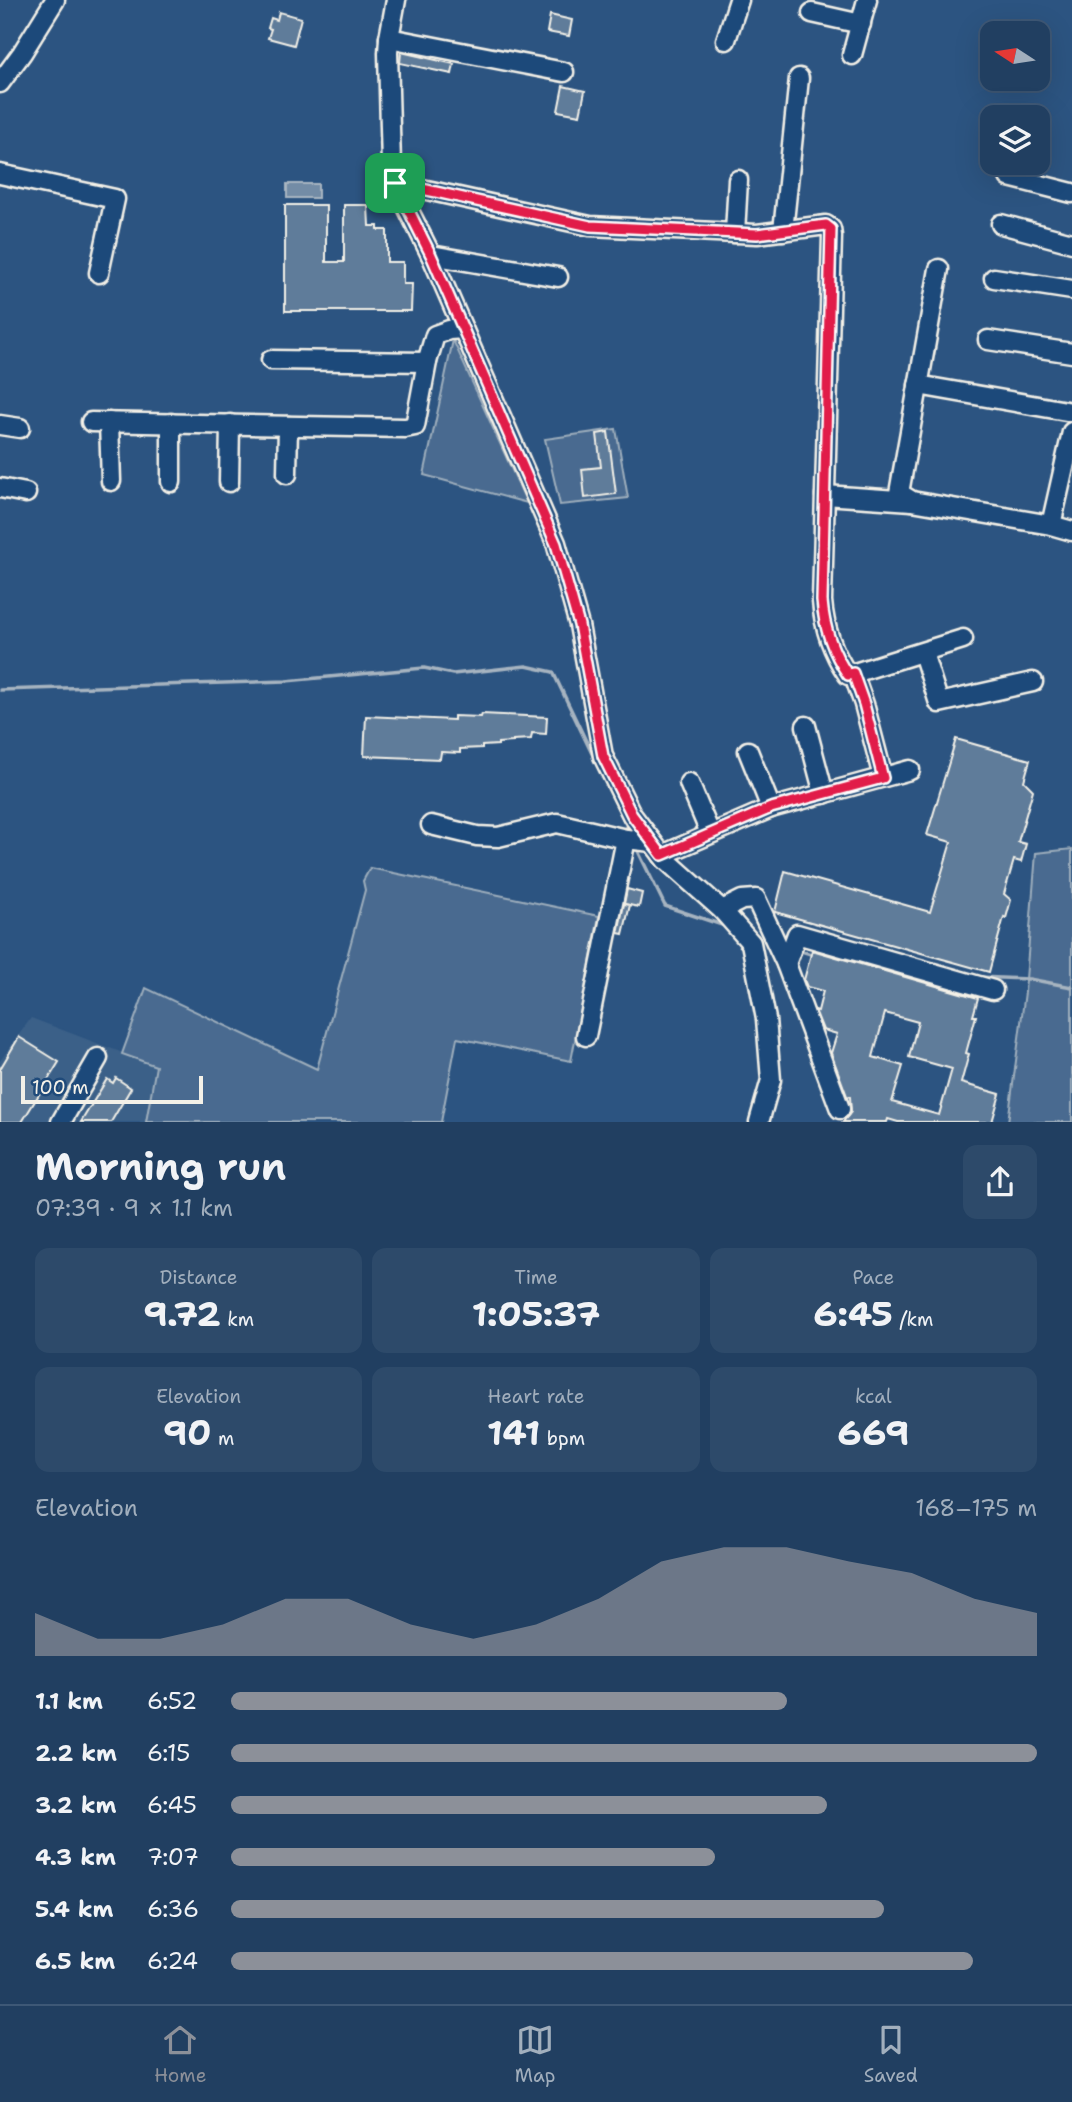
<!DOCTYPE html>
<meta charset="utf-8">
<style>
body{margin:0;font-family:"Shantell Sans",sans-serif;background:#2d4a6a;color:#f1f3f6;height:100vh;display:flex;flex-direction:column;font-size:26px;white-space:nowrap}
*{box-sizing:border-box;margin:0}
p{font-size:23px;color:#a2afbd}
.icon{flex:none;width:38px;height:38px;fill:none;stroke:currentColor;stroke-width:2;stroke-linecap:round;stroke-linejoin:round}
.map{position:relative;height:1122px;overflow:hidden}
.drawer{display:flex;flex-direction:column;background:#213f61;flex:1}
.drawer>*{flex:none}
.needle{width:46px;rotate:282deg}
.buttons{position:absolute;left:980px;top:21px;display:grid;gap:14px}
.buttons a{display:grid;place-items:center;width:70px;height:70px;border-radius:14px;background:#213f61;box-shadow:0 7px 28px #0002,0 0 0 2px #3e5876;font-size:35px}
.scale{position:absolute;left:21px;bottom:18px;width:182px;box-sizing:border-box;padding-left:7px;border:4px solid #f4f1e8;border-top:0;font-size:19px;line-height:24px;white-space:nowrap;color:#f4f1e8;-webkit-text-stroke:5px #1f4a7a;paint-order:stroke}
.pin{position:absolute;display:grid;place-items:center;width:60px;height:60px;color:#fff;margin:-30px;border-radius:14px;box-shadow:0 4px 10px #0006}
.round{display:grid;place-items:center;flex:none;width:74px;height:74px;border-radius:14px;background:#2d4a6a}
.summary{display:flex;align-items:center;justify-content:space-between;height:119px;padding:0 35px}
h1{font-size:38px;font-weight:700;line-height:52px}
.stats{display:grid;grid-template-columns:repeat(3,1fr);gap:10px;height:119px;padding:7px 35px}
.stats div{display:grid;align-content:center;border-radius:14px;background:#2d4a6a;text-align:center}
.stats b{font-size:35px;font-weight:700}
.stats small{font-size:19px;font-weight:400}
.stats p{font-size:19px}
.chart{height:196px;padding:14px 35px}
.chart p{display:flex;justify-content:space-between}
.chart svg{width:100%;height:126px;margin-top:7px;fill:#8c9099;opacity:.7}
ul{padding:0 35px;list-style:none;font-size:23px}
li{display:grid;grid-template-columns:112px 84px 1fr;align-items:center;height:52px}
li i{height:18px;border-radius:9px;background:#8c9099}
.dock{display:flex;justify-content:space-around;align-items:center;height:98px;border-top:2px solid #3e5876;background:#213f61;font-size:19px;color:#a2afbd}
.dock a{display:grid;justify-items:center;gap:4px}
.dock .on{color:#8c9099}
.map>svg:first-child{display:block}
.built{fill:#3b6088}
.green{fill:#496b90;stroke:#9eaebc;stroke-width:2}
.water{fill:#738ca6;stroke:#a7b4c0;stroke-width:2}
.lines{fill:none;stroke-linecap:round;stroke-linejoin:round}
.stream{stroke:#a7b4c0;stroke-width:3.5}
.building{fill:#5e7b9a;stroke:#f4f1e8;stroke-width:2;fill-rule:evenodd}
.minor-casing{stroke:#f4f1e8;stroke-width:23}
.minor{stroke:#1f4a7a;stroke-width:18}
.route-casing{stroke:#fff;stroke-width:14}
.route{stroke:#e11d48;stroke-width:9}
</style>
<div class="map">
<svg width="1072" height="1122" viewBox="0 0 1072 1122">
<rect width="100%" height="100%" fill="#2c5481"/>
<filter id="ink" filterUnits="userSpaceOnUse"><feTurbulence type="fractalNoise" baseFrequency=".0143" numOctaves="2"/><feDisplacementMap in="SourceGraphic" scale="14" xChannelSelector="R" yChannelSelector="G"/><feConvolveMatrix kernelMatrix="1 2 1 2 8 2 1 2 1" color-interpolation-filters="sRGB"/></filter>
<g filter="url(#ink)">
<polygon class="built" points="31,1018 157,1066 146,1122 0,1122 0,1061"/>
<g class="green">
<polygon points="453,340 527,503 424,475"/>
<polygon points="616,429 628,498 560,505 545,439"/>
<polygon points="1072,849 1072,1122 1008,1122 1025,992 1036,853"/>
<polygon points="370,868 599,916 571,1061 457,1038 441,1122 146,1122 156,1066 122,1054 146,988 317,1069 365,890 363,881"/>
</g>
<rect class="water" x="287" y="184" width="31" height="14"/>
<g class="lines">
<g class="stream">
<polyline points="0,690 286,681 424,668 453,674 526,666 553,672 630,833"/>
<polyline points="636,847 665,906 728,927"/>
<polyline points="798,950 814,955"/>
<polyline points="889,973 906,974"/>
<polyline points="977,977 1029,979 1072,987"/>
</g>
</g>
<g class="building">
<polygon points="279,12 301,18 294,45 268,38 271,29 268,28 271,18 277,20"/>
<polygon points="550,15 572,20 569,36 547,32"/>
<polygon points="401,52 454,64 452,74 400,63"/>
<polygon points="563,86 585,91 580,115 558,111"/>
<polygon points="285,205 326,205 326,262 344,262 344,205 368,205 369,226 378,226 378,230 387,230 387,262 403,262 403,284 412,284 411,311 285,311"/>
<polygon points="608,432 616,494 585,498 582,469 601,467 597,434"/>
<polygon points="482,714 547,717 546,734 532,733 531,739 513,740 513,742 498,743 498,745 482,746 482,748 460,749 460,753 441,752 440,759 364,756 366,716 454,720 454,716 481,717"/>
<polygon points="956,739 1030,760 1024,781 1033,790 1018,842 1026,844 1021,862 1014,860 1004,894 1011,900 1006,918 1004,917 989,972 775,912 785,871 930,912 951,842 927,835"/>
<polygon points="627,889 642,893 639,907 624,904"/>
<polygon points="624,904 630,905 623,934 618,933"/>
<path d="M812,950L978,998L973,1016H976L966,1053L969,1054L961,1083L1000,1094L992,1122H898L888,1119L887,1122H843L851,1112L850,1097L847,1096L831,1053L837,1034L823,1030L815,1010L818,1011L823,991L807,987L804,980ZM885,1013L918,1022L909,1057L952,1069L939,1115L892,1102L903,1066L873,1057Z"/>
<polygon points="19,1037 59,1062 22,1122 0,1122 0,1069"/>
<polygon points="116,1078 131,1088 111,1122 81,1122 107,1079 113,1083"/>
</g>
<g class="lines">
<defs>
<g id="minor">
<polyline points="396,0 389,38 388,53 391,165 395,183 431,255 556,543 579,625 603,756 632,815 666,860 722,910 751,943 766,1019 771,1080 759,1122"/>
<polyline points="812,13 861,24"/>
<polyline points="389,38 564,72"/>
<polyline points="726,40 739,0"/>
<polyline points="852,55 867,0"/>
<polyline points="0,83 22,53 55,0"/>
<polyline points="0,174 115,199 99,273"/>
<polyline points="1009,177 1072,193"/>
<path d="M395,183L590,226L757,234L826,225L831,229L832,236L822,601C824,627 833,653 848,675L963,639"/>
<polyline points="1001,224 1072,243"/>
<polyline points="783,231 799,78"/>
<polyline points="735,233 738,180"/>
<polyline points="431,255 558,277"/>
<polyline points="939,269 899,493 912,501 1051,525 1072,531"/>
<polyline points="994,278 1072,290"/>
<polyline points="988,340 1072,353"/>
<polyline points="271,360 427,362 435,335 449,330 463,329"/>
<polyline points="918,385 1072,412"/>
<polyline points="91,422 405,428 415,426 427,362"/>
<polyline points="109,422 111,481"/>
<polyline points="0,425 20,428"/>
<polyline points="287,474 288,426"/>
<polyline points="171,482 171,423"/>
<polyline points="229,482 230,424"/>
<polyline points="0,488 26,493"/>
<polyline points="825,495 912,501"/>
<polyline points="1051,525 1072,432"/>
<polyline points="923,653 939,703 1033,682"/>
<polyline points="853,673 864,704 883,777"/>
<polyline points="806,726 824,794"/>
<polyline points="748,751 771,808"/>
<polyline points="689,783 710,833"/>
<polyline points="431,825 477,836 498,837 557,823 626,839 652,842"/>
<polyline points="662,855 771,808 910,770"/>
<polyline points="722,910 742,900 756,899 786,964 840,1109"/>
<polyline points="786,964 797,934 993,990"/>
<polyline points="586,1036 626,839"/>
<polyline points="61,1122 98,1058"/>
</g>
</defs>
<use href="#minor" class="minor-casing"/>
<use href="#minor" class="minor"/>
</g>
</g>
<g class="lines" filter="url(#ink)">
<defs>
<path id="route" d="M395,183L590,226L757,234L826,225L831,229L822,601C824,627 833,653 848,675L853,673L864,704L883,778L771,808L662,855L632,815L603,756L579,625L556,544L431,255Z"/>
</defs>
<use href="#route" class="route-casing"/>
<use href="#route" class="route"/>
</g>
</svg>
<div class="buttons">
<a><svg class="needle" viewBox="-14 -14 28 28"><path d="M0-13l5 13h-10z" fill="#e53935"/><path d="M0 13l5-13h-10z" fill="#a2afbd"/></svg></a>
<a><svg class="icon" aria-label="layers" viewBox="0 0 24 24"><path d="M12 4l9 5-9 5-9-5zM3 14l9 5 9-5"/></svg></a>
</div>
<div class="scale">100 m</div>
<div class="pin" style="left:395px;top:183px;background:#1e9e55"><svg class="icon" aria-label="arrive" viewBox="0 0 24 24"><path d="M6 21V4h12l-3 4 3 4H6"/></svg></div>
</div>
<section class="drawer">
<div class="summary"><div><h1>Morning run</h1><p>07:39 · 9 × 1.1 km</p></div><a class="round"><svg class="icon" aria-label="share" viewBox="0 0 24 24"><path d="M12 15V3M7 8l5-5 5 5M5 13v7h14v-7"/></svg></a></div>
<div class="stats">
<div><p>Distance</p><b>9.72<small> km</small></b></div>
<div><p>Time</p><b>1:05:37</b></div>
<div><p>Pace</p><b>6:45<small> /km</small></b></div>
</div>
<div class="stats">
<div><p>Elevation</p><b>90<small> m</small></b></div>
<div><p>Heart rate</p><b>141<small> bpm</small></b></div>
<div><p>kcal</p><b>669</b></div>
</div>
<div class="chart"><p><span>Elevation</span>168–175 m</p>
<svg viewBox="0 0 160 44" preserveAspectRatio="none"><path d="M0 44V29L10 38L20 38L30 33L40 24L50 24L60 33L70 38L80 33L90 24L100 11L110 6L120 6L130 11L140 15L150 24L160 29V44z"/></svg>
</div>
<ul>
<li><b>1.1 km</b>6:52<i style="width:69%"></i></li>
<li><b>2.2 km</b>6:15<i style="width:100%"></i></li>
<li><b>3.2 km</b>6:45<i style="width:74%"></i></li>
<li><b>4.3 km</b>7:07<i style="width:60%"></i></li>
<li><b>5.4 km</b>6:36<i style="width:81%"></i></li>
<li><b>6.5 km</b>6:24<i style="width:92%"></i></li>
</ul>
</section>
<nav class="dock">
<a class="on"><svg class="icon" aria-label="home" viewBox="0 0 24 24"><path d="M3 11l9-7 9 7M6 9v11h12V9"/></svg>Home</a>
<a><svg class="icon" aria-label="map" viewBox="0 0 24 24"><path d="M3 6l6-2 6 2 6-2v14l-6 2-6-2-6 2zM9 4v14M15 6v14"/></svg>Map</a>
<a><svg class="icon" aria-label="saved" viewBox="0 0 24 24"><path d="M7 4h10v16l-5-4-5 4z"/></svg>Saved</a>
</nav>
